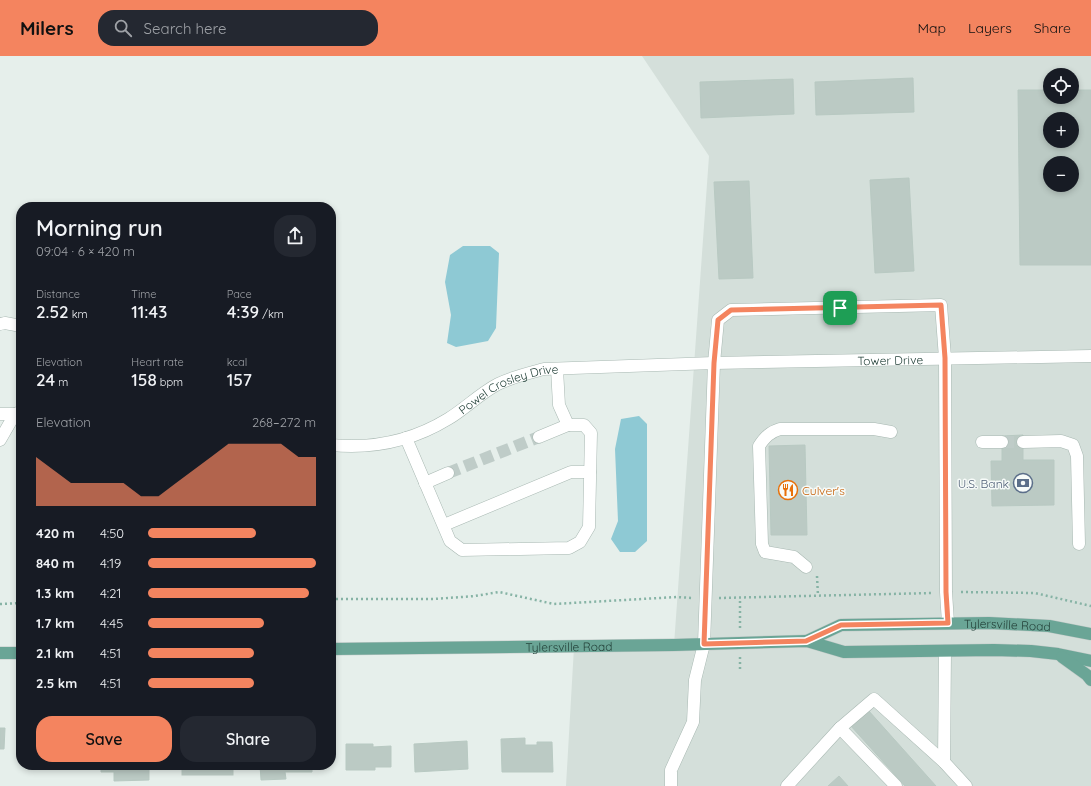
<!DOCTYPE html>
<meta charset="utf-8">
<style>
body{margin:0;font-family:Quicksand,sans-serif;background:#242831;color:#f1f3f6;height:100vh;display:flex;flex-direction:column;font-size:15px;white-space:nowrap}
*{box-sizing:border-box;margin:0}
p{font-size:13px;color:#9ea1a6}
.icon{flex:none;width:22px;height:22px;fill:none;stroke:currentColor;stroke-width:2;stroke-linecap:round;stroke-linejoin:round}
.map{position:relative;flex:1;overflow:hidden}
.details{position:absolute;left:16px;top:146px;width:320px;height:568px;display:flex;flex-direction:column;background:#171b24;border-radius:16px;box-shadow:0 2px 6px #0003}
.details>*{flex:none}
.controls{position:absolute;left:1043px;top:12px;display:grid;gap:8px}
.controls a{display:grid;place-items:center;width:36px;height:36px;border-radius:50%;background:#171b24;box-shadow:0 2px 6px #0003;font-size:20px}
.pin{position:absolute;display:grid;place-items:center;width:34px;height:34px;color:#fff;margin:-17px;border-radius:8px;box-shadow:0 2px 6px #0006}
.round{display:grid;place-items:center;flex:none;width:42px;height:42px;border-radius:16px;background:#242831}
.head{display:flex;align-items:center;justify-content:space-between;height:68px;padding:0 20px}
h1{font-size:22px;font-weight:600;line-height:30px}
.figures{display:grid;grid-template-columns:repeat(3,1fr);gap:6px;height:68px;padding:4px 20px}
.figures div{display:grid;align-content:center}
.figures b{font-size:17px;font-weight:600}
.figures small{font-size:11px;font-weight:400}
.figures p{font-size:11px}
.chart{height:112px;padding:8px 20px}
.chart p{display:flex;justify-content:space-between}
.chart svg{width:100%;height:72px;margin-top:4px;fill:#f4845f;opacity:.7}
.action{display:flex;gap:8px;margin-top:auto;padding:8px 20px}
.action a{flex:1;height:46px;border-radius:16px;background:#f4845f;color:#111;font-size:16px;font-weight:600;line-height:46px;text-align:center}
.action a+a{background:#242831;color:#f1f3f6}
ul{padding:0 20px;list-style:none;font-size:13px}
li{display:grid;grid-template-columns:64px 48px 1fr;align-items:center;height:30px}
li i{height:10px;border-radius:5px;background:#f4845f}
header{display:flex;align-items:center;gap:24px;box-sizing:border-box;height:56px;padding:0 20px;background:#f4845f;color:#111}
header strong{font-size:19px}
nav{display:flex;gap:22px;margin-inline-start:auto;font-size:14px}
.search{width:280px;height:36px;background:#242831;display:flex;align-items:center;gap:10px;box-sizing:border-box;padding:0 14px;border-radius:16px;color:#9ea1a6;font-size:15px}
.map>svg:first-child{display:block}
.built{fill:#d4dfda;fill-rule:evenodd}
.water{fill:#8ec9d4}
.building{fill:#bbcac4;stroke:#b8c9c2;fill-rule:evenodd}
.lines{fill:none;stroke-linecap:round;stroke-linejoin:round}
.minor-tunnel{stroke:#bfccc8;stroke-width:12;stroke-dasharray:12 6;stroke-linecap:butt}
.minor-casing{stroke:#a8b8b2;stroke-width:13}
.major-casing{stroke:#c2cac8;stroke-width:13}
.path{stroke:#86b3a5;stroke-width:2.5;stroke-dasharray:2 3;stroke-linecap:butt}
.minor{stroke:#fff;stroke-width:12}
.major{stroke:#6aa596;stroke-width:12}
.route-casing{stroke:#fff;stroke-width:8}
.route{stroke:#f4845f;stroke-width:5}
.labels{text-anchor:middle;dominant-baseline:central;stroke-width:3;stroke-linejoin:round;paint-order:stroke}
.street-label{font-size:12px;fill:#24423a;stroke:#f7fbf9}
.service-label{font-size:12px;fill:#4e5e75;stroke:#f7fbf9;text-anchor:end}
.food-label{font-size:12px;fill:#c56008;stroke:#f7fbf9;text-anchor:start}
</style>
<header>
<strong>Milers</strong>
<div class="search"><svg class="icon" aria-label="search" viewBox="0 0 24 24"><circle cx="10" cy="10" r="6"/><path d="M15 15l6 6"/></svg>Search here</div>
<nav><a>Map</a><a>Layers</a><a>Share</a></nav>
</header>
<div class="map">
<svg width="1091" height="730" viewBox="0 0 1091 730">
<rect width="100%" height="100%" fill="#e6efeb"/>
<path class="built" d="M642,0H1091V730H566L574,591L674,589L709,100ZM1050,19H1072V41H1050ZM1050,63H1072V85H1050ZM1050,107H1072V129H1050Z"/>
<g class="water">
<polygon points="463,190 490,190 499,197 496,272 488,285 456,291 447,287 451,259 445,226 450,199"/>
<polygon points="639,360 647,368 647,485 635,496 620,496 611,483 618,465 615,393 621,363"/>
</g>
<g class="building">
<polygon points="913,22 914,56 816,59 815,26"/>
<polygon points="793,23 794,58 701,62 700,26"/>
<path d="M1018,34H1050V41H1072V34H1091V209H1020ZM1050,63H1072V85H1050ZM1050,107H1072V129H1050Z"/>
<polygon points="909,122 914,215 875,217 870,124"/>
<polygon points="749,125 753,222 719,223 714,126"/>
<polygon points="1023,379 1023,404 1054,404 1054,449 992,450 991,405 1002,405 1002,380"/>
<polygon points="805,389 807,479 771,479 769,390"/>
<polygon points="868,654 936,730 905,730 850,669"/>
<polygon points="0,672 5,672 4,693 0,693"/>
<polygon points="525,682 525,689 537,689 537,686 552,686 553,716 502,716 501,683"/>
<polygon points="467,685 468,713 415,716 414,688"/>
<polygon points="346,688 373,688 373,691 391,690 391,711 375,711 375,714 346,714"/>
<polygon points="101,709 149,709 149,724 114,725 114,716 101,716"/>
<rect x="182" y="709" width="51" height="10"/>
<polygon points="260,709 312,709 312,716 285,716 286,723 261,724"/>
<polygon points="839,720 848,730 828,730"/>
</g>
<g class="lines">
<g class="minor-tunnel">
<polyline points="1002,386 1023,386"/>
<polyline points="448,417 539,381"/>
</g>
<defs>
<g id="minor">
<polyline points="0,268 5,267 21,270"/>
<polyline points="557,313 559,349 568,369"/>
<polyline points="0,358 15,358 20,356"/>
<polyline points="406,382 450,485 462,494 569,492 580,486 589,471 591,377 584,369 568,369 539,381"/>
<polyline points="0,384 15,358"/>
<polyline points="982,386 1002,386"/>
<polyline points="1023,386 1061,385 1073,389 1077,400 1079,488"/>
<path id="s1" d="M331,389C372,393 412,385 448,363C465,353 479,338 498,328C512,321 529,317 544,313L714,307L1091,300"/>
<polyline points="425,427 448,417"/>
<polyline points="444,469 571,416 590,416"/>
<path d="M806,511L794,501L765,496L762,488L759,390C765,381 770,376 780,373H874L891,376"/>
<polyline points="945,595 944,706 966,730"/>
<polyline points="671,730 671,714 693,666 695,624 704,588 714,307 718,264 731,254 941,249 945,302 946,536 948,567"/>
<polyline points="787,730 840,672"/>
<polyline points="896,730 840,672 874,643 944,706"/>
</g>
<g id="major">
<path id="s2" d="M807,585L841,569L989,567L1049,570L1091,578"/>
<path id="s3" d="M331,593L674,589L807,585L844,596L994,594L1031,595L1058,598L1091,605"/>
<polyline points="0,597 21,597"/>
<polyline points="1062,601 1087,619 1091,624"/>
</g>
</defs>
<use href="#minor" class="minor-casing"/>
<use href="#major" class="major-casing"/>
<g class="path">
<polyline points="817,520 818,540"/>
<polyline points="961,536 1035,537 1091,550"/>
<polyline points="719,542 932,537"/>
<polyline points="331,543 434,543 475,540 499,536 554,548 677,541 692,542"/>
<polyline points="0,548 21,547"/>
<polyline points="740,572 740,543"/>
<polyline points="740,601 740,616"/>
</g>
<use href="#minor" class="minor"/>
<use href="#major" class="major"/>
</g>
<g class="lines">
<defs>
<polygon id="route" points="941,249 945,302 946,536 948,567 841,569 806,585 704,588 714,307 718,264 731,254"/>
</defs>
<use href="#route" class="route-casing"/>
<use href="#route" class="route"/>
</g>
<defs>
<symbol id="bank-ring" viewBox="-11 -11 22 22"><circle r="9.5" fill="#f7fbf9" stroke="#5c6f8a" stroke-width="1.5"/><path d="M-6-4H6V4H-6ZM0-2.3a2.3 2.3 0 1 0 0 4.6a2.3 2.3 0 1 0 0-4.6Z" fill="#5c6f8a"/></symbol>
<symbol id="restaurant-ring" viewBox="-11 -11 22 22"><circle r="9.5" fill="#f7fbf9" stroke="#e8710a" stroke-width="1.5"/><path d="M-5-6h1v4h1v-4h1v4h1v-4h1v5L-1.5 .5V6h-2V.5L-5-1ZM5-6V6H3V1.5H1.5Q1.5-4 5-6Z" fill="#e8710a"/></symbol>
</defs>
<g fill-rule="evenodd">
<use href="#bank-ring" x="1012" y="416" width="22" height="22"/>
<use href="#restaurant-ring" x="777" y="423" width="22" height="22"/>
</g>
<g class="labels">
<g class="street-label">
<text stroke="none"><textPath href="#s1" startOffset="578">Tower Drive</textPath></text>
<text stroke="none"><textPath href="#s1" startOffset="191">Powel Crosley Drive</textPath></text>
<text stroke="none"><textPath href="#s2" startOffset="204">Tylersville Road</textPath></text>
<text stroke="none"><textPath href="#s3" startOffset="238">Tylersville Road</textPath></text>
</g>
<g class="service-label">
<text x="1009" y="427">U.S. Bank</text>
</g>
<g class="food-label">
<text x="802" y="434">Culver's</text>
</g>
</g>
</svg>
<div class="controls">
<a><svg class="icon" aria-label="locate" viewBox="0 0 24 24"><circle cx="12" cy="12" r="6"/><path d="M12 2v4M12 18v4M2 12h4M18 12h4"/></svg></a>
<a>+</a>
<a>−</a>
</div>
<div class="pin" style="left:840px;top:252px;background:#1e9e55"><svg class="icon" aria-label="arrive" viewBox="0 0 24 24"><path d="M6 21V4h12l-3 4 3 4H6"/></svg></div>
<section class="details">
<div class="head"><div><h1>Morning run</h1><p>09:04 · 6 × 420 m</p></div><a class="round"><svg class="icon" aria-label="share" viewBox="0 0 24 24"><path d="M12 15V3M7 8l5-5 5 5M5 13v7h14v-7"/></svg></a></div>
<div class="figures">
<div><p>Distance</p><b>2.52<small> km</small></b></div>
<div><p>Time</p><b>11:43</b></div>
<div><p>Pace</p><b>4:39<small> /km</small></b></div>
</div>
<div class="figures">
<div><p>Elevation</p><b>24<small> m</small></b></div>
<div><p>Heart rate</p><b>158<small> bpm</small></b></div>
<div><p>kcal</p><b>157</b></div>
</div>
<div class="chart"><p><span>Elevation</span>268–272 m</p>
<svg viewBox="0 0 160 44" preserveAspectRatio="none"><path d="M0 44V14L10 22L20 30L30 30L40 30L50 30L60 38L70 38L80 30L90 22L100 14L110 6L120 6L130 6L140 6L150 14L160 14V44z"/></svg>
</div>
<ul>
<li><b>420 m</b>4:50<i style="width:64%"></i></li>
<li><b>840 m</b>4:19<i style="width:100%"></i></li>
<li><b>1.3 km</b>4:21<i style="width:96%"></i></li>
<li><b>1.7 km</b>4:45<i style="width:69%"></i></li>
<li><b>2.1 km</b>4:51<i style="width:63%"></i></li>
<li><b>2.5 km</b>4:51<i style="width:63%"></i></li>
</ul>
<div class="action"><a>Save</a><a>Share</a></div>
</section>
</div>
